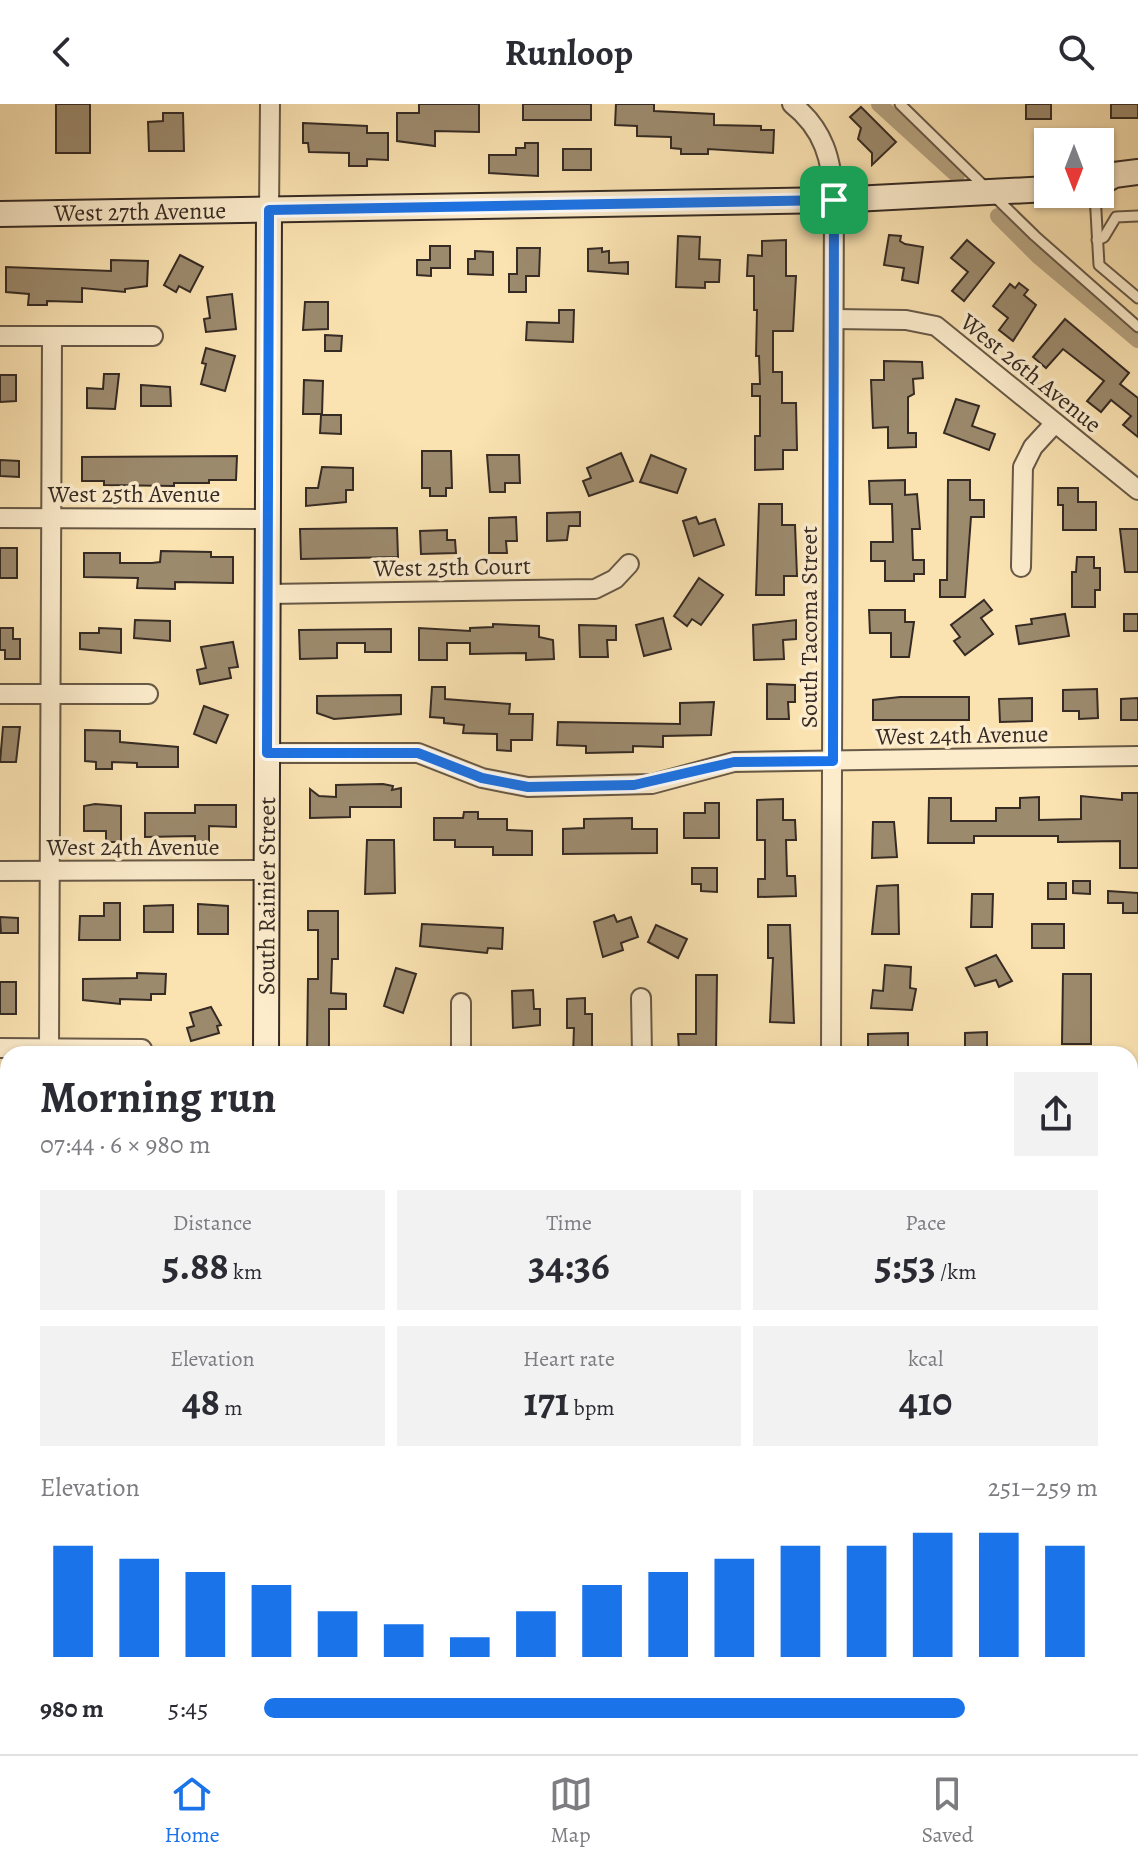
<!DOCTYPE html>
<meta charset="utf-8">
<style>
body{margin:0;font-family:Alegreya,serif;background:#f2f2f3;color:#2b2b33;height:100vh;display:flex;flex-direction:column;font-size:30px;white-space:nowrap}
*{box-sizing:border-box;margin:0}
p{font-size:26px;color:#7c7c81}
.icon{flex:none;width:44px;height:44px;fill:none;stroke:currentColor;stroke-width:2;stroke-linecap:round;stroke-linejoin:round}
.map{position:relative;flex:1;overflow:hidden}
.panel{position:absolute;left:0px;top:942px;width:1138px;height:708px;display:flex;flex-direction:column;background:#fff;border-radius:24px 24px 0 0;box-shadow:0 2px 6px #0004}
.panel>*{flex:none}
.needle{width:52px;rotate:180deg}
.buttons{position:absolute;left:1034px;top:24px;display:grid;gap:16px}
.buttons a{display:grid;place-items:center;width:80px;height:80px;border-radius:0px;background:#fff;box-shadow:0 2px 6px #0004;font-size:40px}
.pin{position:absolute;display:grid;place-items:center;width:68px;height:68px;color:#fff;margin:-34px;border-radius:16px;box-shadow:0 4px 12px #0006}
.round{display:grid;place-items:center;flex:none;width:84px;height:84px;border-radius:0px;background:#f2f2f3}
.head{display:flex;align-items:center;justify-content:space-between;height:136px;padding:0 40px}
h1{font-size:44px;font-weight:700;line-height:60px}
.stats{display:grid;grid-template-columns:repeat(3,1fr);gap:12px;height:136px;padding:8px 40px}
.stats div{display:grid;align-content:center;border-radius:0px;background:#f2f2f3;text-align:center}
.stats b{font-size:40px;font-weight:700}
.stats small{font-size:22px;font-weight:400}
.stats p{font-size:22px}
.chart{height:224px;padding:16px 40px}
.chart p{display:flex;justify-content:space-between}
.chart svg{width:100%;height:144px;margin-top:8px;stroke:#1a73e8;stroke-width:6}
ul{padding:0 40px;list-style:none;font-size:26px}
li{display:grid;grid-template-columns:128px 96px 1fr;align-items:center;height:60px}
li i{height:20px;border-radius:10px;background:#1a73e8}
header{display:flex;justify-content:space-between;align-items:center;height:104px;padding:0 40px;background:#fff;font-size:36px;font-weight:700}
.tabs{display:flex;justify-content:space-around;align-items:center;height:112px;border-top:2px solid #e1e1e2;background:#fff;font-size:22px;color:#7c7c81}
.tabs a{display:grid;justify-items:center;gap:4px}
.tabs .current{color:#1a73e8}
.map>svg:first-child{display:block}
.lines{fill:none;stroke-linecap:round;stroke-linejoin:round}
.canal{stroke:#b7a481;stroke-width:16}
.building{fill:#9c8a6d;stroke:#362b24;stroke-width:2}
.lane-casing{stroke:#675947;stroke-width:13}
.street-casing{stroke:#675947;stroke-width:22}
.secondary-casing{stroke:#362b24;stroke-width:28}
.lane{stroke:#fceccc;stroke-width:9}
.street{stroke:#fceccc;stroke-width:18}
.secondary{stroke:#fceccc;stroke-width:24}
.route-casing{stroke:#fff;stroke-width:16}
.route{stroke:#1a73e8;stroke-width:10}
.labels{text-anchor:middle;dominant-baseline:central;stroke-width:7;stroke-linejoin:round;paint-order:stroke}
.street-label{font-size:24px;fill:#362b24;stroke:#fceccc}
</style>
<header><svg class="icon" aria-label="back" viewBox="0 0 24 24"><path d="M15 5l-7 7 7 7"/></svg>Runloop<svg class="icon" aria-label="search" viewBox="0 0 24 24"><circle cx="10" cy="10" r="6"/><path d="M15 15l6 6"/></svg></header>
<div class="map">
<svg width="1138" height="1650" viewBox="0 0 1138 1650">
<rect width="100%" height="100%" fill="#fae2b1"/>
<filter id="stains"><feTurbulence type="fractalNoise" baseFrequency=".0025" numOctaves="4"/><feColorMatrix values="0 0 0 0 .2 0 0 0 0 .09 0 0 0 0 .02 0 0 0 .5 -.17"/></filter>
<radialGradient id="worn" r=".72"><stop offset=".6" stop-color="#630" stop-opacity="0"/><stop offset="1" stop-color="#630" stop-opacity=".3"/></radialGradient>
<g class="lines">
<g class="canal">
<polyline points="879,0 957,71"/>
<polyline points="998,112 1038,152 1138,236"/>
</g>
</g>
<g class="building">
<rect x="56" y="0" width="34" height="49"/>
<polygon points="419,0 479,0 479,28 435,27 435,42 397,37 397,9 419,9"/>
<rect x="523" y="0" width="68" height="16"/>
<polygon points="616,0 654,0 654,7 714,10 714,21 761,22 761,26 774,26 773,49 708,45 708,50 681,50 681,45 671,44 671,33 637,32 637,22 615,21"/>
<rect x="1026" y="0" width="25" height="15"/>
<rect x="1111" y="0" width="27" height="14"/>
<polygon points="861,3 896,38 872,61 872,49 858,35 861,24 850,13"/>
<polygon points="163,9 183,9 184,47 149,47 148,18 163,17"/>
<polygon points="303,19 367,22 367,29 388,29 388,56 367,55 367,62 349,62 349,49 309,48 308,39 303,39"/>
<polygon points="525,39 538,39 538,72 489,69 489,51 516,51 516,44 525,44"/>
<rect x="563" y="45" width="28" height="21"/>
<polygon points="889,131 901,132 900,137 905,140 923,143 918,179 902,176 904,164 884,161"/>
<polygon points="678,132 700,133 699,155 720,156 719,178 705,178 705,184 676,183"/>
<polygon points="786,136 786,172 796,172 793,227 773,227 773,268 782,268 782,299 796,299 797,346 783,346 783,365 755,366 755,332 760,332 760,292 752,292 752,280 760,280 759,252 756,252 757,206 754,206 754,172 747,172 748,151 762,152 762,137"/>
<polygon points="967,136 994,159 964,197 952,187 968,168 951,154"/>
<polygon points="430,142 450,142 450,164 431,164 431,172 417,171 417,156 430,156"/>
<polygon points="517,144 540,144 539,172 526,172 526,188 509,188 509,170 517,170"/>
<polygon points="602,144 602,148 609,147 609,159 628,158 628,170 588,167 588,145"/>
<polygon points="475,147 493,148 493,171 468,170 468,155 475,155"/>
<polygon points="180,151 203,163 190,188 179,182 176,188 164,181"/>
<polygon points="111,156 148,157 147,182 125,185 125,188 82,184 82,198 47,197 47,201 28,201 29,190 6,188 6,163 111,167"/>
<polygon points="1019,179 1028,186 1024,191 1036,201 1013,237 999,226 1008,214 993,202 1010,180 1015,184"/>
<polygon points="232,190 236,225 206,228 204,215 210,214 207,193"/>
<polygon points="305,198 328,198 328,225 303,226"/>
<polygon points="559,206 574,206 573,238 526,236 527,218 559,219"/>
<polygon points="1065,215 1129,269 1120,280 1138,294 1138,333 1123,321 1131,312 1111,296 1101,308 1087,297 1104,277 1063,245 1046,264 1033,253"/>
<polygon points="325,231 342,232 341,247 325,247"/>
<polygon points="206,244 235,252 225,287 201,280 206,260 202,259"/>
<polygon points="884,257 922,258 923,274 913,275 914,290 908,293 908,329 916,329 916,343 888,344 888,323 873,324 871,276 884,276"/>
<polygon points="104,270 119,270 115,305 87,304 87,284 103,285"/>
<polygon points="0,271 16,271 16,297 0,298"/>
<polygon points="304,276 323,277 322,310 303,310"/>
<polygon points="141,281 170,283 171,302 141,302"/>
<polygon points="956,295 979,302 972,322 995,330 989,346 944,329"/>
<polygon points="321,311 341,311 341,330 320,329"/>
<polygon points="422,347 451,347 452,384 446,384 446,392 430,392 430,384 422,384"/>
<polygon points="621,349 633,377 589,392 583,377 591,374 587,364"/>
<polygon points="487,351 519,351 520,379 505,379 505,388 490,388"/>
<polygon points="651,351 686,365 677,389 640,378"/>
<polygon points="237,352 236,376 209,376 209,379 174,379 174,382 104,381 104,377 82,377 82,353"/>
<polygon points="0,356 19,357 19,373 0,372"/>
<polygon points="322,363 353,364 353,386 346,386 346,398 306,402 306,384 318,384"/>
<polygon points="905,376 905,391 917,390 920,425 912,425 913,456 924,456 924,470 914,470 914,477 885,477 885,457 871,457 871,438 893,438 892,400 870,400 869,377"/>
<polygon points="948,376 970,376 970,396 984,396 984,413 971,413 965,493 940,493 940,476 947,476"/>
<polygon points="1058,384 1078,384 1078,398 1096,398 1096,426 1063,426 1063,401 1058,401"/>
<polygon points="759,400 782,400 782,421 795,421 797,472 784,472 784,491 756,491"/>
<polygon points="580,408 580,422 569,422 567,436 547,437 547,409"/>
<polygon points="516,413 517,437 506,437 507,449 489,449 489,414"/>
<polygon points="696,413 699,420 715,415 724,441 694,452 683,417"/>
<polygon points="397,424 398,453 301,455 300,425"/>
<polygon points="1120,425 1138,425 1138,468 1125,468"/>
<polygon points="447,426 447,436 455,436 456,449 421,450 420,427"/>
<rect x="0" y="444" width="17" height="30"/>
<polygon points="161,447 211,448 211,453 233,453 233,479 175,478 175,485 137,484 138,474 84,473 84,449 120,449 120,459 152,459 160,458"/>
<polygon points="1077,453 1094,453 1094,464 1100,464 1100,486 1095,486 1095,503 1072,503 1072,468 1076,468"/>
<polygon points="699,474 723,491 701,521 692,515 687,522 674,512"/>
<polygon points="984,496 992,506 981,514 993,530 965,551 954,537 960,533 951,521"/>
<polygon points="869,506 905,506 905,518 914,518 909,553 891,553 891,529 870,529"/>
<polygon points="1065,510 1069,532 1019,540 1016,522 1032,520 1031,515"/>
<rect x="1124" y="510" width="14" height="17"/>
<polygon points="663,514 671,545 644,552 636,521"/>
<polygon points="135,516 170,517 170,537 134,534"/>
<polygon points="796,516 796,535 783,536 784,555 754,556 753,521"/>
<polygon points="493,520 539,522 539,533 553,536 554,555 526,556 526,549 470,550 470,539 447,539 447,556 419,556 419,524 470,527 470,524 493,523"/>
<polygon points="579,521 616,522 616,536 607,536 608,553 580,553"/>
<polygon points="0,524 13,524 13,535 20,535 20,555 5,555 5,546 0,546"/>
<polygon points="99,524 121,525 121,549 80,545 80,529 99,529"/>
<polygon points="391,525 391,548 365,548 365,539 337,539 337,554 300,555 299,526"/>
<polygon points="233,538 238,563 229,564 231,574 200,580 197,566 206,564 201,543"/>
<polygon points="767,580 795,581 795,598 788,598 789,615 767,615"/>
<polygon points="432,583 445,583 445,595 510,600 509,610 533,610 532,636 511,636 511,647 497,646 497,630 463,629 464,621 444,619 444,614 430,613"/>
<polygon points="1097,585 1098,614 1079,615 1079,607 1063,607 1063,586"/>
<polygon points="401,591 401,610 334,615 317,609 317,592"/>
<polygon points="900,593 969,593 969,616 873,616 873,596"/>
<polygon points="1032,594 1032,617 1000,618 999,595"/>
<polygon points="1138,594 1138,616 1121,616 1121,595"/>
<polygon points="714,598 711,631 663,632 663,643 633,642 633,648 586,649 586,642 557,641 558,618 680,620 680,599"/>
<polygon points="204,602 228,611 216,639 194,630"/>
<polygon points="3,623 20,623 16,658 0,658"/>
<polygon points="85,626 120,627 120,638 178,643 178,663 137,663 137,659 112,658 112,665 96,665 96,658 85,657"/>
<polygon points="383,680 393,682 392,686 401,684 401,703 350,703 350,713 310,714 310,685 319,692 336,693 336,681"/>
<polygon points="1122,689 1138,689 1138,764 1120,764 1120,737 1058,738 1058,732 974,732 974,739 928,739 929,694 951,694 951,717 996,717 996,704 1020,704 1020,694 1039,693 1039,716 1081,715 1081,692 1122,696"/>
<polygon points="783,695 783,716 795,716 796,736 786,736 787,772 795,772 796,792 758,793 758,775 765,775 765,736 757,736 757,696"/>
<polygon points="705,699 719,699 719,734 684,734 684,709 705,709"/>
<polygon points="95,700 121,702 121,738 106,738 106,727 84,727 84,702"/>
<polygon points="195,701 236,701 236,723 209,722 209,737 195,737 195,732 145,733 145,709 195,709"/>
<polygon points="464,708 478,708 478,715 507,715 507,726 532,727 532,751 493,751 493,743 455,743 455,736 434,736 434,714 463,714"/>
<polygon points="632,714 632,725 657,725 657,749 563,750 563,725 584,724 584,715"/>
<polygon points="873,718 894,718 897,753 872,754"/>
<polygon points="367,736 394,736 395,789 365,790"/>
<polygon points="692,764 717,764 717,788 701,787 701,780 692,780"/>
<polygon points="1073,777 1090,777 1090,790 1073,789"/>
<rect x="1048" y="779" width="18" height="16"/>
<polygon points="898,781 899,830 872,830 877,782"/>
<polygon points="1108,787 1138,789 1138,809 1123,809 1123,799 1108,799"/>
<polygon points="972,790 993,790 992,823 971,823"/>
<polygon points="104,799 120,799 120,836 79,836 80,812 104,812"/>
<polygon points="198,800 228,802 228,830 198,830"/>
<polygon points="173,801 173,828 144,828 144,802"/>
<polygon points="308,807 338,807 338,855 332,855 331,889 346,890 346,905 329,905 329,950 307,950 308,875 318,875 318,826 308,826"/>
<polygon points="614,811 617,818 631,813 638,833 621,839 623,846 603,853 594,818"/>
<polygon points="0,813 18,814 18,829 1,829"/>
<polygon points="422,820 503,824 502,845 488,844 487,849 420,842"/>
<rect x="1032" y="820" width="32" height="24"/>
<polygon points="656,821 687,835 678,854 648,838"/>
<polygon points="768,821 790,821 794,919 770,918 773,854 768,854"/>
<polygon points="996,851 1012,877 999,883 996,876 975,882 966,864"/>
<polygon points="885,861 911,863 910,884 916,885 912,906 871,904 873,886 883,887"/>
<polygon points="396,864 416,870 403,909 384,902"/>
<polygon points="137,869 166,870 165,890 151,890 151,896 120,895 120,900 83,896 83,875 137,874"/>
<polygon points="1063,870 1091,870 1091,940 1062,940"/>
<polygon points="696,871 717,871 716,948 710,950 679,947 678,930 696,930"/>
<rect x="0" y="878" width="16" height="32"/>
<polygon points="533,886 534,905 540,905 540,921 513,924 512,887"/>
<polygon points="585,894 585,910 592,910 592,950 573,950 574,924 567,924 567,895"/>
<polygon points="211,903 221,921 217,922 219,929 191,937 187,924 194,922 190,909"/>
<polygon points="987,928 987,943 983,943 983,950 965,950 965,929"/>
<polygon points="908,929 908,950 868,950 868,930"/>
</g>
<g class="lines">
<defs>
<g id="lane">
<polyline points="900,0 1035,132 1138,223"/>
<polyline points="1095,90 1099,161 1138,194"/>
<polyline points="1097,136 1104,133 1116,113 1138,112"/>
<polyline points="354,1650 355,1642"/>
</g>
<g id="street">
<path d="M792,0C824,25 832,56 834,96L831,950"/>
<polyline points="269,106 270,0"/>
<polyline points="835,215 906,216 936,222 1138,386"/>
<polyline points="0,232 153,232"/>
<polyline points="0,414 268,415"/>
<polyline points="1021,463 1023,363 1033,343 1055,319"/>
<polyline points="268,490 595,485 615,475 629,460"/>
<polyline points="0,590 148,590"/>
<polyline points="267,649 418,649 482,674 528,683 652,680 734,658 1138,652"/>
<polyline points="0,767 267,766"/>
<polyline points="641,894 642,950"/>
<polyline points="461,899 461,950"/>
<polyline points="0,944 142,945"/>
<polyline points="49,944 52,233"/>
<polyline points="1130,1206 1138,1206"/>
<polyline points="1130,1400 1138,1400"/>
<polyline points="0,1417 8,1417"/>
<polyline points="0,1583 8,1583"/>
<polyline points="1130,1587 1138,1587"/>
<polyline points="847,1642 847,1650"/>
<polyline points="96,1650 96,1642"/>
</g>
<g id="secondary">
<polyline points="1100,79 1114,71 1138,68"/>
<path id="s1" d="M0,110L834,96L1048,85"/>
<path id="s2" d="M266,950L269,106"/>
<polyline points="264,1650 264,1642"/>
</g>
</defs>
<use href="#lane" class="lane-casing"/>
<use href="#street" class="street-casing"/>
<use href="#secondary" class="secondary-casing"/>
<use href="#lane" class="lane"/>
<use href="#street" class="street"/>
<use href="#secondary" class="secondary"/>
</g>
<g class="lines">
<defs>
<polygon id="route" points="834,96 833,657 734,658 634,681 528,683 482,674 418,649 267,649 269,106"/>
</defs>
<use href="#route" class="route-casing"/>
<use href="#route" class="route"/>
</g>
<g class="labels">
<g class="street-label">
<text stroke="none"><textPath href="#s1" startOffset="140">West 27th Avenue</textPath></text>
<text transform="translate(1031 269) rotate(39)">West 26th Avenue</text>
<text x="134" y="390">West 25th Avenue</text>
<text transform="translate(452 463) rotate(-1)">West 25th Court</text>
<text transform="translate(809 523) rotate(-90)">South Tacoma Street</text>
<text transform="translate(962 631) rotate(-1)">West 24th Avenue</text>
<text x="133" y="743">West 24th Avenue</text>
<text stroke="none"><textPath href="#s2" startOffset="158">South Rainier Street</textPath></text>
</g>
</g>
<rect width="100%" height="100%" filter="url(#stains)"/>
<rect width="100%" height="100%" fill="url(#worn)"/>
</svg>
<div class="buttons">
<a><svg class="needle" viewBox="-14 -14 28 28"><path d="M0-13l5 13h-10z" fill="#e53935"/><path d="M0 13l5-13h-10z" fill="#7c7c81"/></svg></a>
</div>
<div class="pin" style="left:834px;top:96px;background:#1e9e55"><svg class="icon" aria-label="arrive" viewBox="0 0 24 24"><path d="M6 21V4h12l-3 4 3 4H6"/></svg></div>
<section class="panel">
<div class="head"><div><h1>Morning run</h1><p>07:44 · 6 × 980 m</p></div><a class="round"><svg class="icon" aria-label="share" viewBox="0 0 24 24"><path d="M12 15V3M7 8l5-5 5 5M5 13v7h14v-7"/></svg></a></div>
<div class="stats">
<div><p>Distance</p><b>5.88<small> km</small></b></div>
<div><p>Time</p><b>34:36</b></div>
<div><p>Pace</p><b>5:53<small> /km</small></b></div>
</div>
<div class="stats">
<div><p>Elevation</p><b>48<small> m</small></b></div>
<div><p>Heart rate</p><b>171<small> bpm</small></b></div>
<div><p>kcal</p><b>410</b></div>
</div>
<div class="chart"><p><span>Elevation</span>251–259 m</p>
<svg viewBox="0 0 160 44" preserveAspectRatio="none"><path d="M5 44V10M15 44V14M25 44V18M35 44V22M45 44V30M55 44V34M65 44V38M75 44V30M85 44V22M95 44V18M105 44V14M115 44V10M125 44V10M135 44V6M145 44V6M155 44V10"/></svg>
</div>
<ul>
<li><b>980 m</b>5:45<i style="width:84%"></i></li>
</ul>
</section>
</div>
<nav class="tabs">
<a class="current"><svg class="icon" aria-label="home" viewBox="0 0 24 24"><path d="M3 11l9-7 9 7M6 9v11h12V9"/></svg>Home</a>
<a><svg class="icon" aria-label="map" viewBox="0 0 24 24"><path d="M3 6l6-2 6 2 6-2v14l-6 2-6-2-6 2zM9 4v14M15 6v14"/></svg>Map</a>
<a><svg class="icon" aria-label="saved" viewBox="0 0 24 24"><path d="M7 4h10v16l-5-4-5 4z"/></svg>Saved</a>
</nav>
